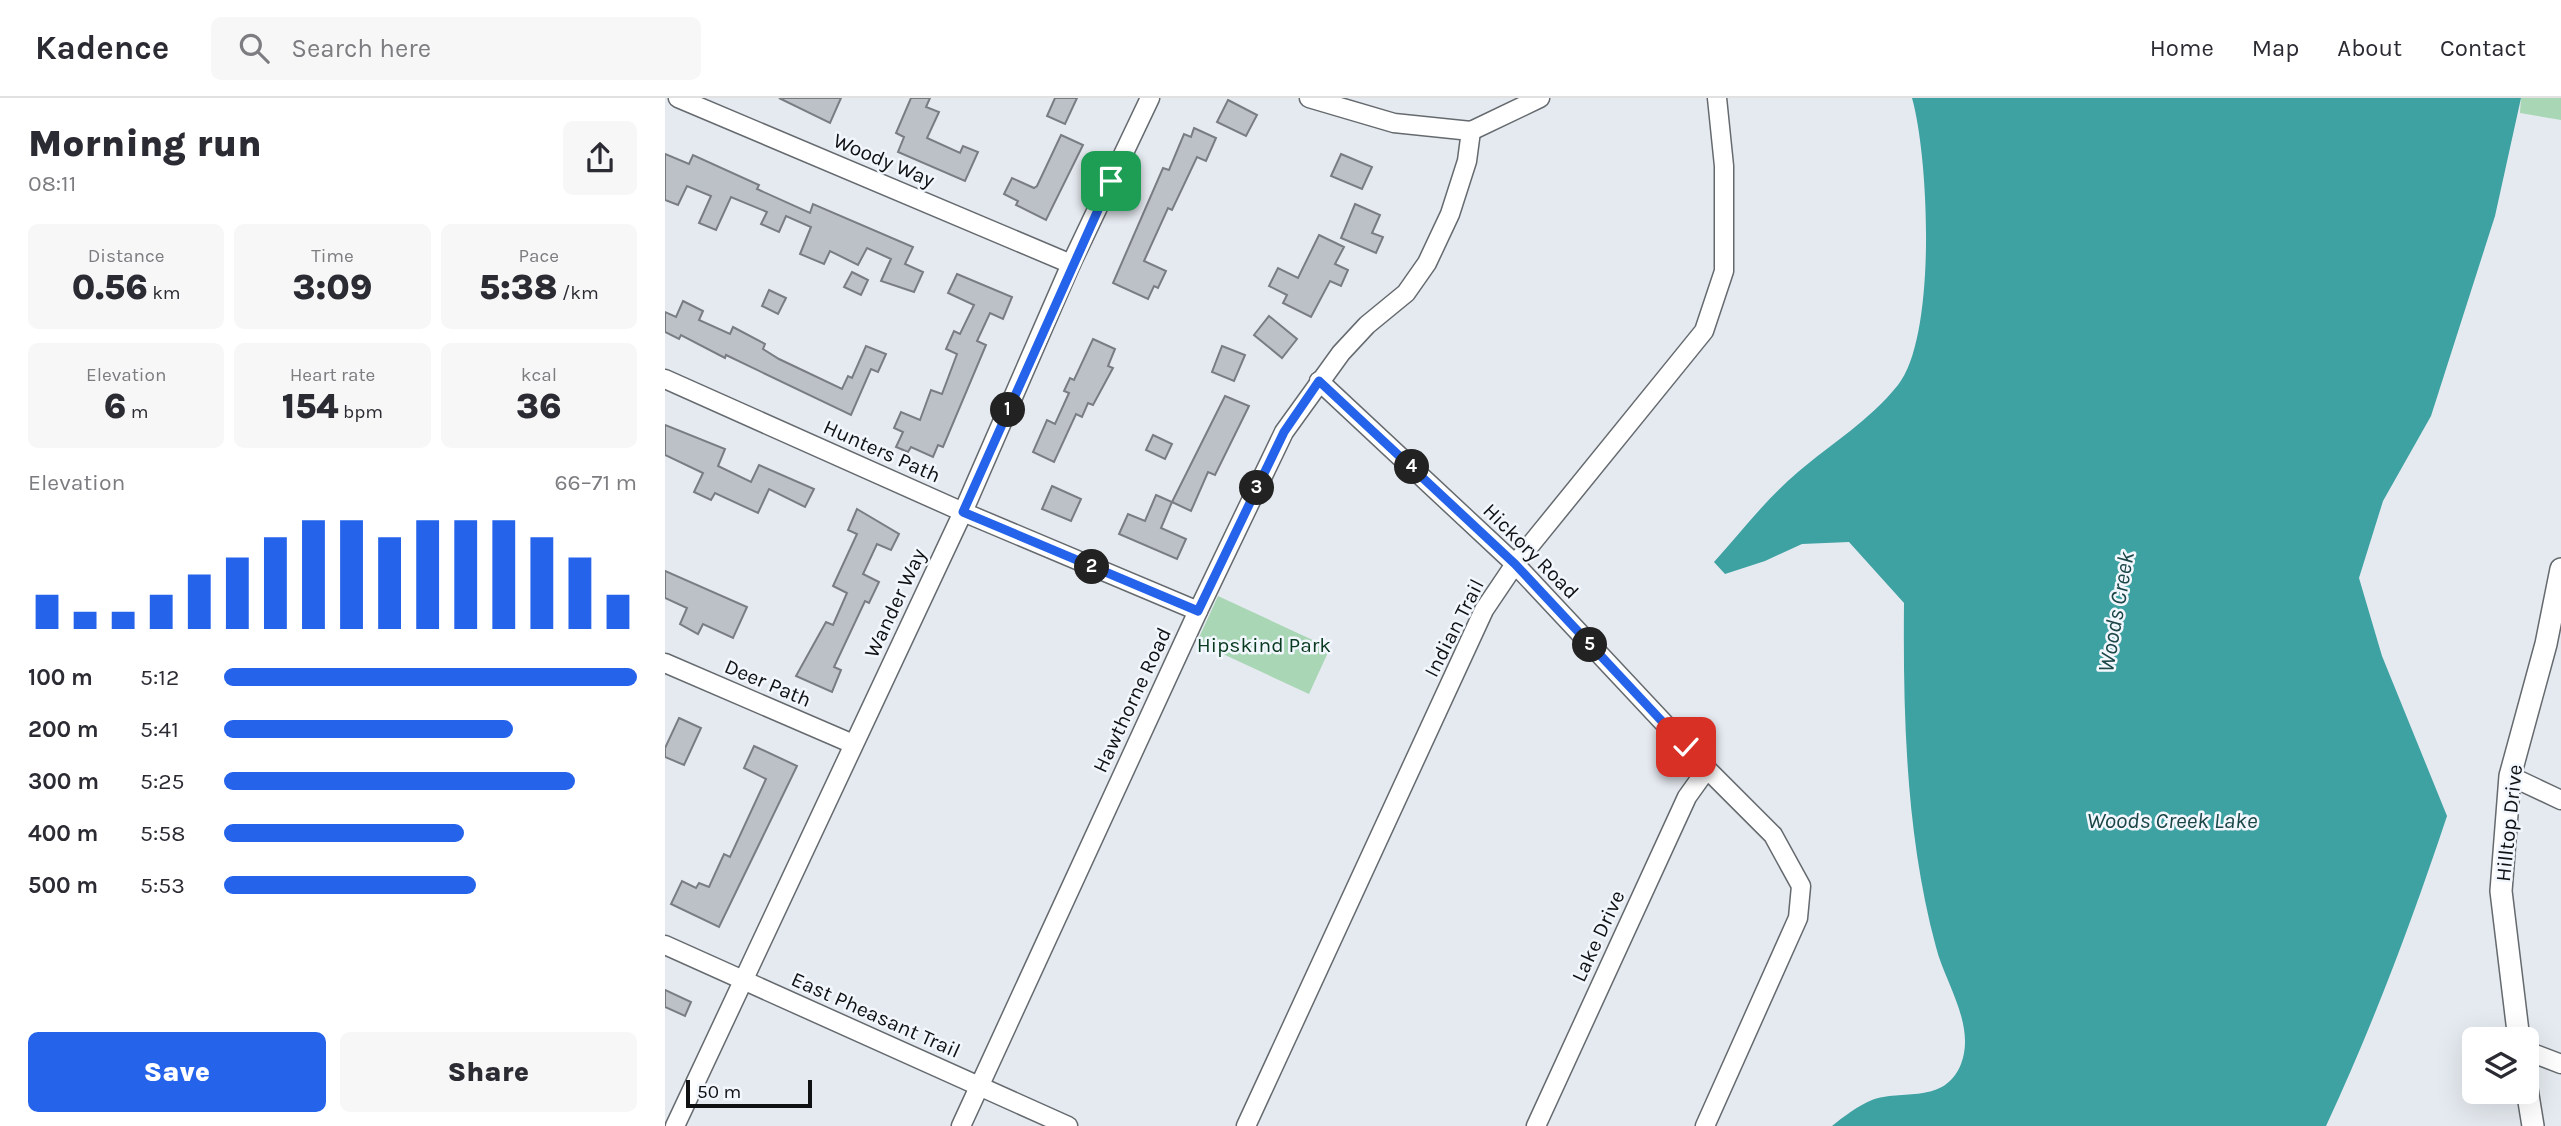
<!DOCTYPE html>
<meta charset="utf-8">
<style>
body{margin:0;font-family:Karla,sans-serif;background:#f7f7f7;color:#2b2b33;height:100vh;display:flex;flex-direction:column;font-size:26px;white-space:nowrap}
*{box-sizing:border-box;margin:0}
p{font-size:23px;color:#7c7c81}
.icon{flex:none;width:38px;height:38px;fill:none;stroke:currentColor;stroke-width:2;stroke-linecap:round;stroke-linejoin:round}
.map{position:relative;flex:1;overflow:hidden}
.sheet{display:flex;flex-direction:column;background:#fff;width:665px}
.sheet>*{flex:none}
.controls{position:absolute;left:1797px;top:929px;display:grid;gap:14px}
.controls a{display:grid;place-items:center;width:77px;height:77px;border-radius:10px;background:#fff;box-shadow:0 7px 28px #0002;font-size:35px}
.scale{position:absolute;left:21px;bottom:18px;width:126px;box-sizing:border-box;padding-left:7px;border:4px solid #101113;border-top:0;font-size:19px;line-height:24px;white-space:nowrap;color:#101113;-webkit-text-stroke:5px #f2f7fe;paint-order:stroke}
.pin{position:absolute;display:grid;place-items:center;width:60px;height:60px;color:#fff;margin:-30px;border-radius:14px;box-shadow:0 4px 10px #0006}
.km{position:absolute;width:35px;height:35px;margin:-18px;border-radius:50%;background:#222;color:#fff;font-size:19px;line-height:35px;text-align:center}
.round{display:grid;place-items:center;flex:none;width:74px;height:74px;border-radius:10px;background:#f7f7f7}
.summary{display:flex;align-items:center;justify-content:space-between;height:119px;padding:0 28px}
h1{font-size:38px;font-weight:800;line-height:52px}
.stats{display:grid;grid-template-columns:repeat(3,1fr);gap:10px;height:119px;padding:7px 28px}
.stats div{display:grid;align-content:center;border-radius:10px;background:#f7f7f7;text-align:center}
.stats b{font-size:35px;font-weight:800}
.stats small{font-size:19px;font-weight:400}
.stats p{font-size:19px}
.chart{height:196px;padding:14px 28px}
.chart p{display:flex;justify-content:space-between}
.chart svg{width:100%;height:126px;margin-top:7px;stroke:#2563eb;stroke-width:6}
.button{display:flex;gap:14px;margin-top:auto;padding:14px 28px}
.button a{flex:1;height:80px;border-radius:10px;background:#2563eb;color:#fff;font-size:28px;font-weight:800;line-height:80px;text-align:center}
.button a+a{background:#f7f7f7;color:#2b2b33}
ul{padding:0 28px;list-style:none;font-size:23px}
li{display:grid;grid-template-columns:112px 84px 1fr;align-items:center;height:52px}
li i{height:18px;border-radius:9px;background:#2563eb}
header{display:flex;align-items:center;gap:42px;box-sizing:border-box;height:98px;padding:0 35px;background:#fff;border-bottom:2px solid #e1e1e2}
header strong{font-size:33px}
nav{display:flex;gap:38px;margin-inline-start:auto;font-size:24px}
.search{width:490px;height:63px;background:#f7f7f7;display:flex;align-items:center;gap:18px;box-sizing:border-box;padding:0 24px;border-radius:10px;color:#7c7c81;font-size:26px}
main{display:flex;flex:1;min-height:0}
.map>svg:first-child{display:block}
.green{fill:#a9d6b5}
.water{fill:#3ea1a2}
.building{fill:#bcc1c7;stroke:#797d83;stroke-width:2}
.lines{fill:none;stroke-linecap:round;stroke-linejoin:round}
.minor-casing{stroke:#656a6f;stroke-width:21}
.tertiary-casing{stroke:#656a6f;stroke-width:24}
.minor{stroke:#fff;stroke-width:18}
.tertiary{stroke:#fff;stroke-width:21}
.route-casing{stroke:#fff;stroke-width:14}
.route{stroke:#2563eb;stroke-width:9}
.labels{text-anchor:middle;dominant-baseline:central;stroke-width:5;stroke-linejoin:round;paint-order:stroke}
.street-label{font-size:21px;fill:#101113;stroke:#f2f7fe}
.park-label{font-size:21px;fill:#083a1e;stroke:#f2f7fe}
.water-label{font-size:23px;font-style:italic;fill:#1a4647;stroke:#f2f7fe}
</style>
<header>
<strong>Kadence</strong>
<div class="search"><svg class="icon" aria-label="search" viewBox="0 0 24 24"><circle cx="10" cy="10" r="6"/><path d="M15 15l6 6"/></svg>Search here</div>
<nav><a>Home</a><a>Map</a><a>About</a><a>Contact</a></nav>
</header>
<main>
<section class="sheet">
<div class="summary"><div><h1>Morning run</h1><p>08:11</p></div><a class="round"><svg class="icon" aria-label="share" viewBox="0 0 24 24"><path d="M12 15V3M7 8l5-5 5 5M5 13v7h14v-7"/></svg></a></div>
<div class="stats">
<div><p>Distance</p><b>0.56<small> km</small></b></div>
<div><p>Time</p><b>3:09</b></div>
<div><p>Pace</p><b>5:38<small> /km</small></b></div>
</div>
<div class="stats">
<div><p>Elevation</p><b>6<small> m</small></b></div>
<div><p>Heart rate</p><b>154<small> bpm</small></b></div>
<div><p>kcal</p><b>36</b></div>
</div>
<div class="chart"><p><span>Elevation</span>66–71 m</p>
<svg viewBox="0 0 160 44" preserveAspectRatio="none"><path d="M5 44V32M15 44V38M25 44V38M35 44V32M45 44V25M55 44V19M65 44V12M75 44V6M85 44V6M95 44V12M105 44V6M115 44V6M125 44V6M135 44V12M145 44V19M155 44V32"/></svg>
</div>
<ul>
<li><b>100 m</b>5:12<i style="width:100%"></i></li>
<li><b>200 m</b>5:41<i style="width:70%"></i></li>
<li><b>300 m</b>5:25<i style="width:85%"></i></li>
<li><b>400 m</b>5:58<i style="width:58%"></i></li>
<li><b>500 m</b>5:53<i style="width:61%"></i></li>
</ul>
<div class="button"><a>Save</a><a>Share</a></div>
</section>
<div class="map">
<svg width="1896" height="1028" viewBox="0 0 1896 1028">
<rect width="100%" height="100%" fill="#e5eaf0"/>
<g class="green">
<polygon points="1856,0 1896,0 1896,22 1855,15"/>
<polygon points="553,498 665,550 644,596 532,544"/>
</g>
<path class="water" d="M1247,0H1856L1830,118L1766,318L1718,403L1694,480L1717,558L1782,718C1747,823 1708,927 1661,1028H1167C1178,1019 1194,1007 1207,1002C1236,991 1280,1007 1296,966C1311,927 1280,885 1271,849C1241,738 1238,619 1239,505L1184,444L1137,446L1100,463L1060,476L1049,464C1076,434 1102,400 1133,374C1167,345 1204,323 1233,287C1272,238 1264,60 1247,0Z"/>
<g class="building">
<polygon points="114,0 176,0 165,25"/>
<polygon points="246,0 265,0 261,9 274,14 262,40 295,55 298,48 313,54 300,83 233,54 239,39 231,35"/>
<polygon points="390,0 412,0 400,26 382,18"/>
<polygon points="563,2 592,17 581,38 552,24"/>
<polygon points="529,30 551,40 541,63 532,59 507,112 503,110 479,163 501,173 493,190 489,188 483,201 448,185 498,70 504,72 519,36 526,39"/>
<polygon points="396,37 418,47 381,122 351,107 353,103 339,96 347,80 369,90 372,88"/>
<polygon points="0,56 24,66 28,57 94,87 92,91 145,115 148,106 248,149 240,166 258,174 249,194 216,183 226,161 202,150 193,167 165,153 159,166 135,156 146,129 121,118 114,134 96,126 102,114 66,99 51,132 34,125 46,98 22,88 13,107 0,102"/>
<polygon points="676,56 707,69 697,91 666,78"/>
<polygon points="690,106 715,117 707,135 718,139 711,155 676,140"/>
<polygon points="654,137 679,149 670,166 683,172 676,188 665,183 646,219 618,205 622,197 604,188 613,170 633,180"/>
<polygon points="187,174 203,182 196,197 179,189"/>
<polygon points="292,176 347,199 338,221 325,215 312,243 321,247 278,349 273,347 268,359 246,349 243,354 231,349 238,334 229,330 236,314 255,322 266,292 277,296 292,256 281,251 289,233 295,236 309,207 283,195"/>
<polygon points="104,192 121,200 113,216 97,208"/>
<polygon points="18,203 38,213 34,222 65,236 68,229 100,246 98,251 114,261 177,291 183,278 187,280 201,248 221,256 213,274 206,271 186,317 61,257 60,260 16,237 14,241 0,234 0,214 11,219"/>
<polygon points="604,218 632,241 617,260 589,237"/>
<polygon points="428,241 450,251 443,268 448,270 428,307 423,305 417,319 411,316 389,364 368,354 382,322 390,326 404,295 399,293 405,280 409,282"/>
<polygon points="557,248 580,257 569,283 547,274"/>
<polygon points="560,298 584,308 550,377 543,374 526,413 507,404"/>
<polygon points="0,327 60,351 53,368 86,384 94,367 149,391 140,409 104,391 93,415 50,395 46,402 29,394 38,375 0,357"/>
<polygon points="488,337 507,346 500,361 481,352"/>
<polygon points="387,388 416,401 406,423 377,411"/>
<polygon points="491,397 507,404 496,430 521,441 512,461 454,436 463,416 480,423"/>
<polygon points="192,411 234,436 226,452 212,446 198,476 214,484 204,505 200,503 169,569 176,572 167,594 131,578 161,524 168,527 182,495 168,488 192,436 183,432"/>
<polygon points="0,473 82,509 68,540 38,526 33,536 15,526 22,510 0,500"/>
<polygon points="14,620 36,630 19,667 0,659 0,650"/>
<polygon points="89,648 132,668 54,829 6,806 17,783 31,790 34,785 44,789 59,756 65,759 101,681 79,670"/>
<polygon points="0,892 26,904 20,918 0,909"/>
</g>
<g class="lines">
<defs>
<g id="minor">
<polyline points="13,0 406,166"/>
<polyline points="644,0 729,25 806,33 875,0"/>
<polyline points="0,281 298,414 533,513"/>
<polyline points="654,283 850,466 1042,671 1108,737 1136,788 1133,820 1040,1028"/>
<polyline points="0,565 188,646"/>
<polyline points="1845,678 1896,702"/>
<polyline points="0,847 403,1028"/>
<polyline points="1862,953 1896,966"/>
<polyline points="10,1028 298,414 406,166 485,0"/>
<polyline points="296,1028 533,513 619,334 676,255 702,227 741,195 762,165 785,116 802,63 806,33"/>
<polyline points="581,1028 819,512 850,466 1039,233 1059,173 1059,68 1052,0"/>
<polyline points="871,1028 1022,699 1042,671"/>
</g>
<g id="tertiary">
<polyline points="1854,942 1836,793 1845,678 1881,546 1896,471"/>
<polyline points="1862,991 1868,1028"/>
</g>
</defs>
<use href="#minor" class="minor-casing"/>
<use href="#tertiary" class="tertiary-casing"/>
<use href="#minor" class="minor"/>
<use href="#tertiary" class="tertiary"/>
</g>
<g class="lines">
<defs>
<polyline id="route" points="446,83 298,414 533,513 619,334 654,283 850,466 1021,649"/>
</defs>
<use href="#route" class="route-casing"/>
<use href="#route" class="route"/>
</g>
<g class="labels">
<g class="street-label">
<text transform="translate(219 62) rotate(23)">Woody Way</text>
<text transform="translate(217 353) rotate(24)">Hunters Path</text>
<text transform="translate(866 453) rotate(45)">Hickory Road</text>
<text transform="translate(230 505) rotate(-65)">Wander Way</text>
<text transform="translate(789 530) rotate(-63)">Indian Trail</text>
<text transform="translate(103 585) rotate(23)">Deer Path</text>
<text transform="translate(467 602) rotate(-65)">Hawthorne Road</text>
<text transform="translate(1844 725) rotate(-84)">Hilltop Drive</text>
<text transform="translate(933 838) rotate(-65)">Lake Drive</text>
<text transform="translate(211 917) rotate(24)">East Pheasant Trail</text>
</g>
<g class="park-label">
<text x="599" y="547">Hipskind Park</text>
</g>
<g class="water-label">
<text transform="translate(1451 514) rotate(-80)">Woods Creek</text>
<text x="1507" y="722">Woods Creek Lake</text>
</g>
</g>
</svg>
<div class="controls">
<a><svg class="icon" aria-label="layers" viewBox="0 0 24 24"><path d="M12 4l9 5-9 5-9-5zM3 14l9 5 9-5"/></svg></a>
</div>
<div class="scale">50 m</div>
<div class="pin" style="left:446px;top:83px;background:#1e9e55"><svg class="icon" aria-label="arrive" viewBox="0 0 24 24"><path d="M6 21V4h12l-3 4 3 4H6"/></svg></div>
<div class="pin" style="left:1021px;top:649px;background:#d93025"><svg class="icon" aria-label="check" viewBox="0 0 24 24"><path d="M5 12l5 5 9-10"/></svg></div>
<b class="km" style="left:343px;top:312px">1</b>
<b class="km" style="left:427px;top:469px">2</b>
<b class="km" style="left:592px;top:390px">3</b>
<b class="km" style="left:747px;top:369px">4</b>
<b class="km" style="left:925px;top:547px">5</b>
</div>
</main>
